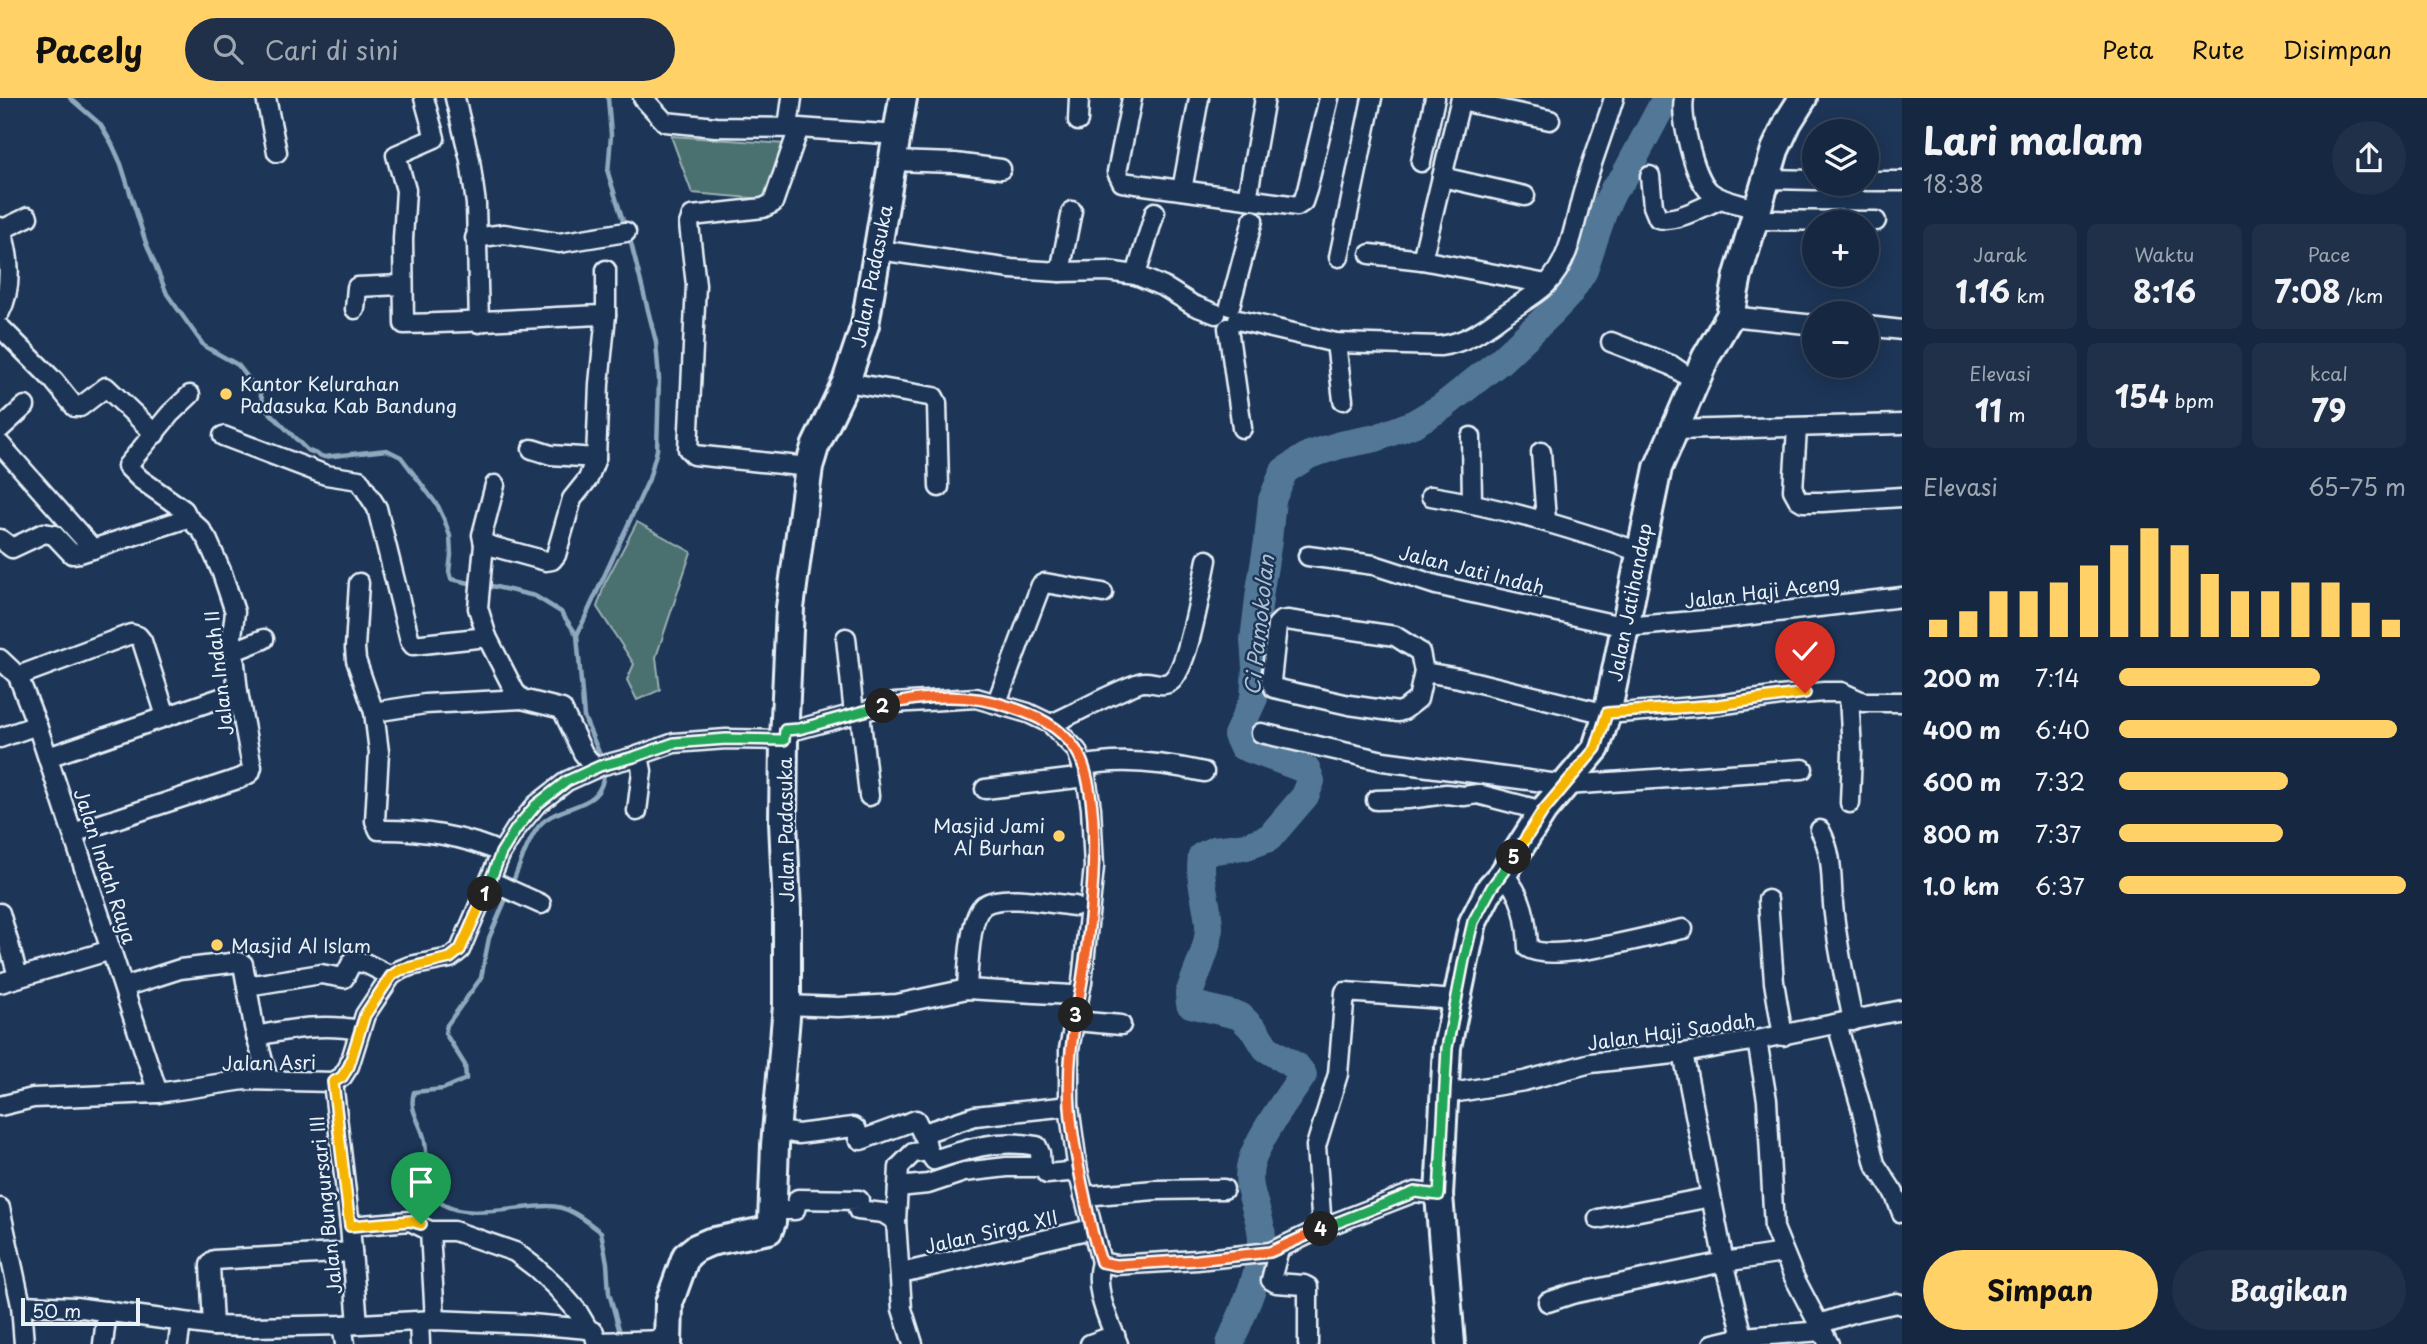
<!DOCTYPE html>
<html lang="id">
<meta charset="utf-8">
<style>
body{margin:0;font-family:"Playpen Sans",sans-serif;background:#1f3048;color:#f1f3f6;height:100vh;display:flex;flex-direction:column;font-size:26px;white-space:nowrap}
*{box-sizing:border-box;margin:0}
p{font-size:23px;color:#9ea6b1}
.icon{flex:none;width:38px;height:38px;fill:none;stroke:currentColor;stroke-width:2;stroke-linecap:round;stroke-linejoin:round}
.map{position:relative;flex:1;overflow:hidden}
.details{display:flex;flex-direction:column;background:#162841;width:525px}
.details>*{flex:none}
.controls{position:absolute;left:1802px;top:21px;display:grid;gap:14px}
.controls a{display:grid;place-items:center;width:77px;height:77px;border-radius:50%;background:#162841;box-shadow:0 4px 18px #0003,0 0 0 2px #35445a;font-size:35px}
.scale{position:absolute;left:21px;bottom:18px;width:119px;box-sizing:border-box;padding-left:7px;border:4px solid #e8f1f8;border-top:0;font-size:19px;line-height:24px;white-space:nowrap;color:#e8f1f8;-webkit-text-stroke:5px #1d3557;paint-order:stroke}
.pin{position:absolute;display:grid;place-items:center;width:60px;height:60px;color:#fff;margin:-72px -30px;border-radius:50% 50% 50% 0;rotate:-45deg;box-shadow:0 0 7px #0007}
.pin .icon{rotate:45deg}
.km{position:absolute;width:35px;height:35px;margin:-18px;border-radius:50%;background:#222;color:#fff;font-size:19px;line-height:35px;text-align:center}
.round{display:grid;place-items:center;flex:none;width:74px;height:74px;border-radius:37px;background:#1f3048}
.headline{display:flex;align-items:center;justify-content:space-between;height:119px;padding:0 21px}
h1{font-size:38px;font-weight:700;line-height:52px}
.stats{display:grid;grid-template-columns:repeat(3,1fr);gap:10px;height:119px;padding:7px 21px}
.stats div{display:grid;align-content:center;border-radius:10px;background:#1f3048;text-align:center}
.stats b{font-size:30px;font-weight:700}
.stats small{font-size:19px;font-weight:400}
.stats p{font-size:19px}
.chart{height:196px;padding:14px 21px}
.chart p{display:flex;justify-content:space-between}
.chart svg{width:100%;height:126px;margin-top:7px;stroke:#ffd166;stroke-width:6}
.button{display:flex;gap:14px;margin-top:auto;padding:14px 21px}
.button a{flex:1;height:80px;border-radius:42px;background:#ffd166;color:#111;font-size:28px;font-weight:700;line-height:80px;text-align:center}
.button a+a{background:#1f3048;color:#f1f3f6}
ul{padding:0 21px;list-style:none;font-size:23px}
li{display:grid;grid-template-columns:112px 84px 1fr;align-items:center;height:52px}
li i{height:18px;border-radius:9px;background:#ffd166}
header{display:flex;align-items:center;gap:42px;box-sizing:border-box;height:98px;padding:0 35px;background:#ffd166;color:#111}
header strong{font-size:33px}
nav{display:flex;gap:38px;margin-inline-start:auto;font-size:24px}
.search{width:490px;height:63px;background:#1f3048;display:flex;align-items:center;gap:18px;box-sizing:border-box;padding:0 24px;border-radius:38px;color:#9ea6b1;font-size:26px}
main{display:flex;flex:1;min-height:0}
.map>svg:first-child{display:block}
.green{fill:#4c6f70;stroke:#9ab0b4;stroke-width:2}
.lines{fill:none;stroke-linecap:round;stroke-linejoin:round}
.stream{stroke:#8ea8bd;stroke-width:4.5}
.river{stroke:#527796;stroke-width:28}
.street-casing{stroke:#e8f1f8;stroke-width:23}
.secondary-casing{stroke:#e8f1f8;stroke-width:32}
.street{stroke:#1d3557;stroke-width:18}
.secondary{stroke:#1d3557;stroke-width:26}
.split-1-casing{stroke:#fff;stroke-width:14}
.split-2-casing{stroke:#fff;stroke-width:14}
.split-3-casing{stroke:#fff;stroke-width:14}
.split-4-casing{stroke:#fff;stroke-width:14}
.split-5-casing{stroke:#fff;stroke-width:14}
.split-6-casing{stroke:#fff;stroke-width:14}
.split-1{stroke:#f5b400;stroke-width:9}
.split-2{stroke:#22a559;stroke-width:9}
.split-3{stroke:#f0652b;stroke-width:9}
.split-4{stroke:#f0652b;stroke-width:9}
.split-5{stroke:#22a559;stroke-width:9}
.split-6{stroke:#f5b400;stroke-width:9}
.poi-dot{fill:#ffd166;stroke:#1d3557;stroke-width:2.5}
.labels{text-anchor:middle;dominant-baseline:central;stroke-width:5;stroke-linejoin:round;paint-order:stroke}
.street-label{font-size:19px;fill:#e8f1f8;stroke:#1d3557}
.poi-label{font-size:19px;fill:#e8f1f8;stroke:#1d3557;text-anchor:start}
.water-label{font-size:21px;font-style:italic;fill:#acc0d1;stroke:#1d3557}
</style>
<header>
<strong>Pacely</strong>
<div class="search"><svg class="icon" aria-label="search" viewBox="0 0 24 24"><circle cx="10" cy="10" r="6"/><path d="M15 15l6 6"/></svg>Cari di sini</div>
<nav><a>Peta</a><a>Rute</a><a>Disimpan</a></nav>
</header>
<main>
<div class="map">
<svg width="1902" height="1246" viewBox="0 0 1902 1246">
<rect width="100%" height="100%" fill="#1d3557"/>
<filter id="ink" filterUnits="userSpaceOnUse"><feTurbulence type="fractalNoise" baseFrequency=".0143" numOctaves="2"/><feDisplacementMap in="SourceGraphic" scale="14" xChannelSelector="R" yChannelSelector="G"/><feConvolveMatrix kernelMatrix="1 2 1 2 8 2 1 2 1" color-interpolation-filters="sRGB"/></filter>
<g filter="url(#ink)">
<g class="green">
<polygon points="671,38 785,46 763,101 692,95"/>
<polygon points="637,424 691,454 656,559 660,592 637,602 627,582 634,566 597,509 605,485"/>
</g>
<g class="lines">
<g class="stream">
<polyline points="70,0 100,26 112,46 121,66 145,142 167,196 204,248 238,267 260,295 266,311 307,352 324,359 387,352 401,359 438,408 444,421 450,438 451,457 449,474 451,481 474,486"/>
<polyline points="608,0 611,37 608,75 625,129"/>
<polyline points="483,486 535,498 561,514 577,537 584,619 603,664"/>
<polyline points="577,537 649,381 657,352 659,281 656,244 629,137"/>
<path d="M511,788C519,770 525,749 536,732C555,702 604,717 604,672"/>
<path d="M508,796L489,840L481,880L447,927L445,935L465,967L466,981L443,991L414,994C408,1014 422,1025 425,1044C427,1059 428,1090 438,1102C459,1125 522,1107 549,1108C569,1108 585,1122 601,1134L607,1165L609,1195L621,1238"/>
</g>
<path class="river" d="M1230,1246C1242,1214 1261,1178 1262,1144C1263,1117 1243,1092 1251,1065C1259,1038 1287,1001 1303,977L1297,969L1266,950L1256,934L1240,918L1190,906L1189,896C1196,875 1209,850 1209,828C1208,805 1198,781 1202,758L1214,752L1247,748L1269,740L1305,698L1311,683L1307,672L1242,648L1237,637L1254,600L1256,570L1254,542L1260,492L1268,443L1272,402L1284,373L1309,357L1340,347L1376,340L1413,326L1442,309L1500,263L1552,214L1569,196L1583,174L1604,112L1614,91L1624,79L1666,0"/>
<defs>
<g id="street">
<polyline points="266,0 277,54"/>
<path d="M424,0L435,40L396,57L406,92L403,141L404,226C471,225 539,219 606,217"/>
<polyline points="455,0 470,62 476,106 479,225"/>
<polyline points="643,0 665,24 716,29 799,30 898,37"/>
<polyline points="1132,0 1117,74 1122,84 1297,108 1303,104 1307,92 1329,0"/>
<polyline points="1461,0 1422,162 1546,186"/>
<path d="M1684,0C1680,20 1694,80 1710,94C1722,104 1742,106 1756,111"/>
<polyline points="1461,3 1550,22"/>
<polyline points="1078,23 1079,0"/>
<polyline points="788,29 792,0"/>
<polyline points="799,30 773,105 763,110 692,118 689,126 696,187 688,351 694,357 809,369"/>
<polyline points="892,63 955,65 1001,71"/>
<polyline points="1421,64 1435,0"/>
<path d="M1650,78L1653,108L1658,120C1676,125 1704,108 1721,101"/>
<polyline points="1442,79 1525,98"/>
<polyline points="1765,81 1815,82"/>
<polyline points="1867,83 1902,83"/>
<polyline points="1182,92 1199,0"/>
<polyline points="1247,101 1265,0"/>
<polyline points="1753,122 1876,123"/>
<path d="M0,129C10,155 13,189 0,214"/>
<polyline points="1,132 28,119"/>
<polyline points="475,140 504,136 559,145 626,134"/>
<polyline points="879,152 1011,171 1060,174 1107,173 1136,177 1166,190 1193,207 1216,216"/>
<polyline points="1370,156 1422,162"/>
<polyline points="1339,159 1372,0"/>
<polyline points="1060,174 1072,113"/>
<polyline points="1136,177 1155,114"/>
<polyline points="1230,208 1253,122"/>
<polyline points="355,211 357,189 402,187"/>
<polyline points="1730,218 1815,227"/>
<path d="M1238,222L1336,245L1440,248C1464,245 1482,233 1502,218C1516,208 1533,199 1546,187C1570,163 1574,128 1582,98C1591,65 1604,33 1614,0"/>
<polyline points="1867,228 1902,232"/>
<polyline points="1228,230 1242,330"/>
<polyline points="0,232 2,231 54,283 75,309 80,309 106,289 155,336"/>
<polyline points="1611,244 1671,267 1694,283"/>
<polyline points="1336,245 1343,302"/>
<polyline points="846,284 934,299 937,305 939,389"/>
<polyline points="0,331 25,308"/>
<polyline points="1797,331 1793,392 1798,401 1803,404 1822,404 1902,399"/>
<polyline points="1674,332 1902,326"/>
<polyline points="223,338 326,377 359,382 377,410 410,543 413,547 487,539"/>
<polyline points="1471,339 1472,405"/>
<polyline points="0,346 93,451"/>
<polyline points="532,351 551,357 596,360"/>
<polyline points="1541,354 1546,422"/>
<polyline points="495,387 482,437 484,446 478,510 487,539 515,594 522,601 562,611 583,655 595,670"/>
<path d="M1431,398C1504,410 1570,430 1640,454"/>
<polyline points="54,437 72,456 80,455 188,420"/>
<polyline points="0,441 12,450 44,435 54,437"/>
<polyline points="484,446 546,463 552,462 556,457 572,401 588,381 596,360 599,286 606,217 606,172"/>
<polyline points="1308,458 1374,467 1436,487 1626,529 1727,520 1902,499"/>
<path d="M359,485L355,550L356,562L374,614L379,654L375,723L379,732C417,731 467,738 501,755"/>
<polygon points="1287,522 1395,538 1420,554 1424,574 1418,601 1404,612 1398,614 1349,607 1274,590 1271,583 1277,527 1281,523"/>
<polyline points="846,540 854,616"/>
<polyline points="234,553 264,541"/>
<polyline points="0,561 18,578 37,627 158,995"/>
<polyline points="1424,574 1459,580 1607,616 1718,607 1780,598 1824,594 1841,594 1863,604 1902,604"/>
<polyline points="18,578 131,536 138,538 142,543 166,618"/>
<polyline points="1849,598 1852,653 1850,705"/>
<polyline points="997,604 1041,487 1045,485 1103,495"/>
<polyline points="374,614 425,606 522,601"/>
<polyline points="860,614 869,698"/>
<path d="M1051,626C1080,613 1109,596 1139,585C1149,581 1161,590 1170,584C1188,573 1202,485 1207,462"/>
<polyline points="785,632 799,631 894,605 976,600 1028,615 1051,626 1077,653 1086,679 1091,710 1094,769 1082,884 1069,951 1069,1008 1078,1073 1101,1164 1116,1167 1197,1162 1271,1154 1322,1130 1415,1094 1439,1097"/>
<polyline points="1261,635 1383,663 1566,687 1803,671"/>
<polyline points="0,640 37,627"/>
<polyline points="48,659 238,594"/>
<path d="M1082,668C1121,659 1165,665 1204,674"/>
<polyline points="985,691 1086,679"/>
<polyline points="1376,702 1408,701 1446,696 1464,698 1478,696 1543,713"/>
<polyline points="637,713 642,673 639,658"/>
<path d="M1820,732C1835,760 1830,785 1834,816C1838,852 1846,887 1853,923"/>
<polyline points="73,735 241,680 250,675 252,669 238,594 232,538 235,514 222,475 208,443 201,432 188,420 184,412 140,381 127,368 170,316 190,297"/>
<path d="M1503,776C1523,797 1527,822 1528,850C1552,866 1652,837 1683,831"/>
<polyline points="490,783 541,806"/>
<polyline points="1768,802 1774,884 1783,938"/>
<polyline points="0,815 18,878"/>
<polyline points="0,885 111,852"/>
<polyline points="247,888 321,876 344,880 352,864 365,865 391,878"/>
<polyline points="124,889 180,871 239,864 243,866 254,929 268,982"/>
<path d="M967,891C968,873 969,818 984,807C1003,795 1053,806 1075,808"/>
<polyline points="787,907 838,909 897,906 967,891 1071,897"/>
<polyline points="1075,923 1121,927"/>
<polyline points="1837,926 1861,1009 1875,1066 1894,1095 1902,1115"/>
<path d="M256,938C290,931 324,925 359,932"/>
<polyline points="1757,942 1767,1002 1774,1130 1794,1179 1829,1246"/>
<polyline points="1683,955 1724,1164 1745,1246"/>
<polyline points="333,984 350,1128 358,1226"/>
<polyline points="1446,996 1524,983 1591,965 1683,955 1757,942 1902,912"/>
<polyline points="0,1008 33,1000 158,995 244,982 333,984 342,979 349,968 365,917 391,878 400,872 410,868 450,860 460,852 501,755 516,731 536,707 567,683 600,668 634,659 674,645 726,641 784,642"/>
<polyline points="777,1032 798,1036 853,1029 857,1032 858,1040 861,1042 916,1022 922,1035 924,1035 975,1018 1069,1008"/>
<path d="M928,1053L934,1062C970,1050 998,1041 1037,1048L1040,1055L1041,1069"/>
<polyline points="898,1089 928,1086 964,1074 1007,1069 1041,1069 1047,1076 1078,1073"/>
<polyline points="1084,1098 1155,1092 1224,1091"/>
<polyline points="0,1110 21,1207 24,1246"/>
<polyline points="773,1112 795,1112 798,1101 859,1102 858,1112 883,1115 896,1123"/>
<polyline points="1598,1121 1711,1099"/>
<polyline points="350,1128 410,1123 430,1133 454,1133 515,1154 536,1170 558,1191 578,1214 588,1231 594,1234 597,1246"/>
<polyline points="1322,1130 1316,1048 1338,976 1345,894 1456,902"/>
<polyline points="430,1133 435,1222"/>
<polyline points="1279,1151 1271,1182 1276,1185 1304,1187 1308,1189 1308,1246"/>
<path d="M1101,1164C1093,1191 1108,1220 1118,1246"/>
<polyline points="901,1175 1091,1131"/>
<polyline points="1548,1204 1572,1196 1724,1164 1783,1155"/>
<polyline points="21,1207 75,1209 213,1228 252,1229 342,1227 435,1222 531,1226 588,1231"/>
<polyline points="419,1223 420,1246"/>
<polyline points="1819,1226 1856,1214 1897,1205 1902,1207"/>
<polyline points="342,1227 345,1246"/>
<polyline points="213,1228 210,1167 214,1162 352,1154"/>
<polyline points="597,1244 667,1242"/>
<polyline points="103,1246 107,1213"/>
<polyline points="178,1246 181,1225"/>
<polyline points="913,1246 902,1211 896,1123 899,1069 913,1055 928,1053 924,1035"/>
<polyline points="1090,1246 1115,1237"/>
<polyline points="1713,1246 1743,1239 1823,1233"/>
</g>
<g id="secondary">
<polyline points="668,1246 669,1205 686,1158 696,1150 710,1144 769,1132 772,1124 775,1047 787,907 787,812 783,724 784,642 790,510 809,369 815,349 846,284 865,227 903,0"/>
<polyline points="1451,1246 1439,1097 1447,949 1473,824 1491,789 1503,776 1543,713 1596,650 1607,616 1658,370 1706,259 1730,218 1738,177 1775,52 1788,24 1803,0"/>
</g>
</defs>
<use href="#street" class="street-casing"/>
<use href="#secondary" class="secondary-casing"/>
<use href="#street" class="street"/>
<use href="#secondary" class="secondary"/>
</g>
</g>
<g class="lines" filter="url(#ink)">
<defs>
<polyline id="split-1" points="421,1126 410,1123 350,1128 333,984 342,979 349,968 365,917 391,878 400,872 450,860 460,852 485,796"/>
<polyline id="split-2" points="485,796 501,755 516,731 536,707 567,683 600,668 634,659 674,645 726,641 784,642 785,632 799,631 883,608"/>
<path id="split-3" d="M883,608C923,597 970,595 1010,609C1035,617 1060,628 1076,652C1109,704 1088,856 1076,917"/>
<path id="split-4" d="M1076,917C1063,987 1070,1032 1085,1100C1089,1122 1094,1143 1101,1164L1116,1167L1197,1162L1270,1154L1321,1131"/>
<polyline id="split-5" points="1321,1131 1415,1094 1439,1097 1447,950 1464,862 1473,824 1492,789 1514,759"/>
<polyline id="split-6" points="1514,759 1543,713 1596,650 1607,615 1718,607 1805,595"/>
</defs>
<use href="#split-1" class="split-1-casing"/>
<use href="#split-2" class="split-2-casing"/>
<use href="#split-3" class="split-3-casing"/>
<use href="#split-4" class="split-4-casing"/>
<use href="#split-5" class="split-5-casing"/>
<use href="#split-6" class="split-6-casing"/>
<use href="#split-1" class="split-1"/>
<use href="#split-2" class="split-2"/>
<use href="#split-3" class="split-3"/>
<use href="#split-4" class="split-4"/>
<use href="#split-5" class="split-5"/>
<use href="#split-6" class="split-6"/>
</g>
<g class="poi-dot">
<circle cx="226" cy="296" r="7"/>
<circle cx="1059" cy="738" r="7"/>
<circle cx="217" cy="847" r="7"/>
</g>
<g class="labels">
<g class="street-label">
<text transform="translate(871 178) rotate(-79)">Jalan Padasuka</text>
<text transform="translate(1472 471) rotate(14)">Jalan Jati Indah</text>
<text transform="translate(1762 493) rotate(-7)">Jalan Haji Aceng</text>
<text transform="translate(1629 504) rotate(-79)">Jalan Jatihandap</text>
<text transform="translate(218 575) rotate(-97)">Jalan Indah II</text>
<text transform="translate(785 732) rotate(-91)">Jalan Padasuka</text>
<text transform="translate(106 768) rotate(72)">Jalan Indah Raya</text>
<text transform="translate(1671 933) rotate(-8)">Jalan Haji Saodah</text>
<text transform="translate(269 964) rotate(-1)">Jalan Asri</text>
<text transform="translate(325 1107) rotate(-96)">Jalan Bungursari III</text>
<text transform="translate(991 1133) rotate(-13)">Jalan Sirga XII</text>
</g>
<g class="poi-label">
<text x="240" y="285">Kantor Kelurahan<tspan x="240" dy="22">Padasuka Kab Bandung</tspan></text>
<text x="1045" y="727" text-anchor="end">Masjid Jami<tspan x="1045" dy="22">Al Burhan</tspan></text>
<text x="231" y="847">Masjid Al Islam</text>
</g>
<g class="water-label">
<text transform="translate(1258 527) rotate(-84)">Ci Pamokolan</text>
</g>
</g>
</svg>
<div class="controls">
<a><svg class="icon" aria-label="layers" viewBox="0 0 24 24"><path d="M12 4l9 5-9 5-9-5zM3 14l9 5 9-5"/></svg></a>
<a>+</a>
<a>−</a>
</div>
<div class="scale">50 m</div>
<div class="pin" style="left:421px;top:1126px;background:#1e9e55"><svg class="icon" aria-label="arrive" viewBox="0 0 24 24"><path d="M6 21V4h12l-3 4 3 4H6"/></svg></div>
<div class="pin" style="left:1805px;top:595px;background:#d93025"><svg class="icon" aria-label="check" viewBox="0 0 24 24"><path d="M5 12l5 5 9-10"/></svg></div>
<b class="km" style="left:485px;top:796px">1</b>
<b class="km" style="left:883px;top:608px">2</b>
<b class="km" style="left:1076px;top:917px">3</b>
<b class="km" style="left:1321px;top:1131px">4</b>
<b class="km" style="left:1514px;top:759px">5</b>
</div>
<section class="details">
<div class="headline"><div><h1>Lari malam</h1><p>18:38</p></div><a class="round"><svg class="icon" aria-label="share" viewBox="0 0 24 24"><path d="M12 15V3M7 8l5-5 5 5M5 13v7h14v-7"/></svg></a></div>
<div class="stats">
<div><p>Jarak</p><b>1.16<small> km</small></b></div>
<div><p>Waktu</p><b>8:16</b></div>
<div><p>Pace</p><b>7:08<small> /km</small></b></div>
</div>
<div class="stats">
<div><p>Elevasi</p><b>11<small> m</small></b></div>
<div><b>154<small> bpm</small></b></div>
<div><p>kcal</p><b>79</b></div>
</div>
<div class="chart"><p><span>Elevasi</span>65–75 m</p>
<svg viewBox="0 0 160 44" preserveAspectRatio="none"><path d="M5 44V38M15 44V35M25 44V28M35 44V28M45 44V25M55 44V19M65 44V12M75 44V6M85 44V12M95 44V22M105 44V28M115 44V28M125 44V25M135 44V25M145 44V32M155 44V38"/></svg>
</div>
<ul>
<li><b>200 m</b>7:14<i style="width:70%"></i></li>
<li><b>400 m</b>6:40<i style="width:97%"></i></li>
<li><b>600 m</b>7:32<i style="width:59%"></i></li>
<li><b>800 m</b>7:37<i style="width:57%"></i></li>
<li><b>1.0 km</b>6:37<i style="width:100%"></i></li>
</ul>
<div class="button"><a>Simpan</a><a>Bagikan</a></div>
</section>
</main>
